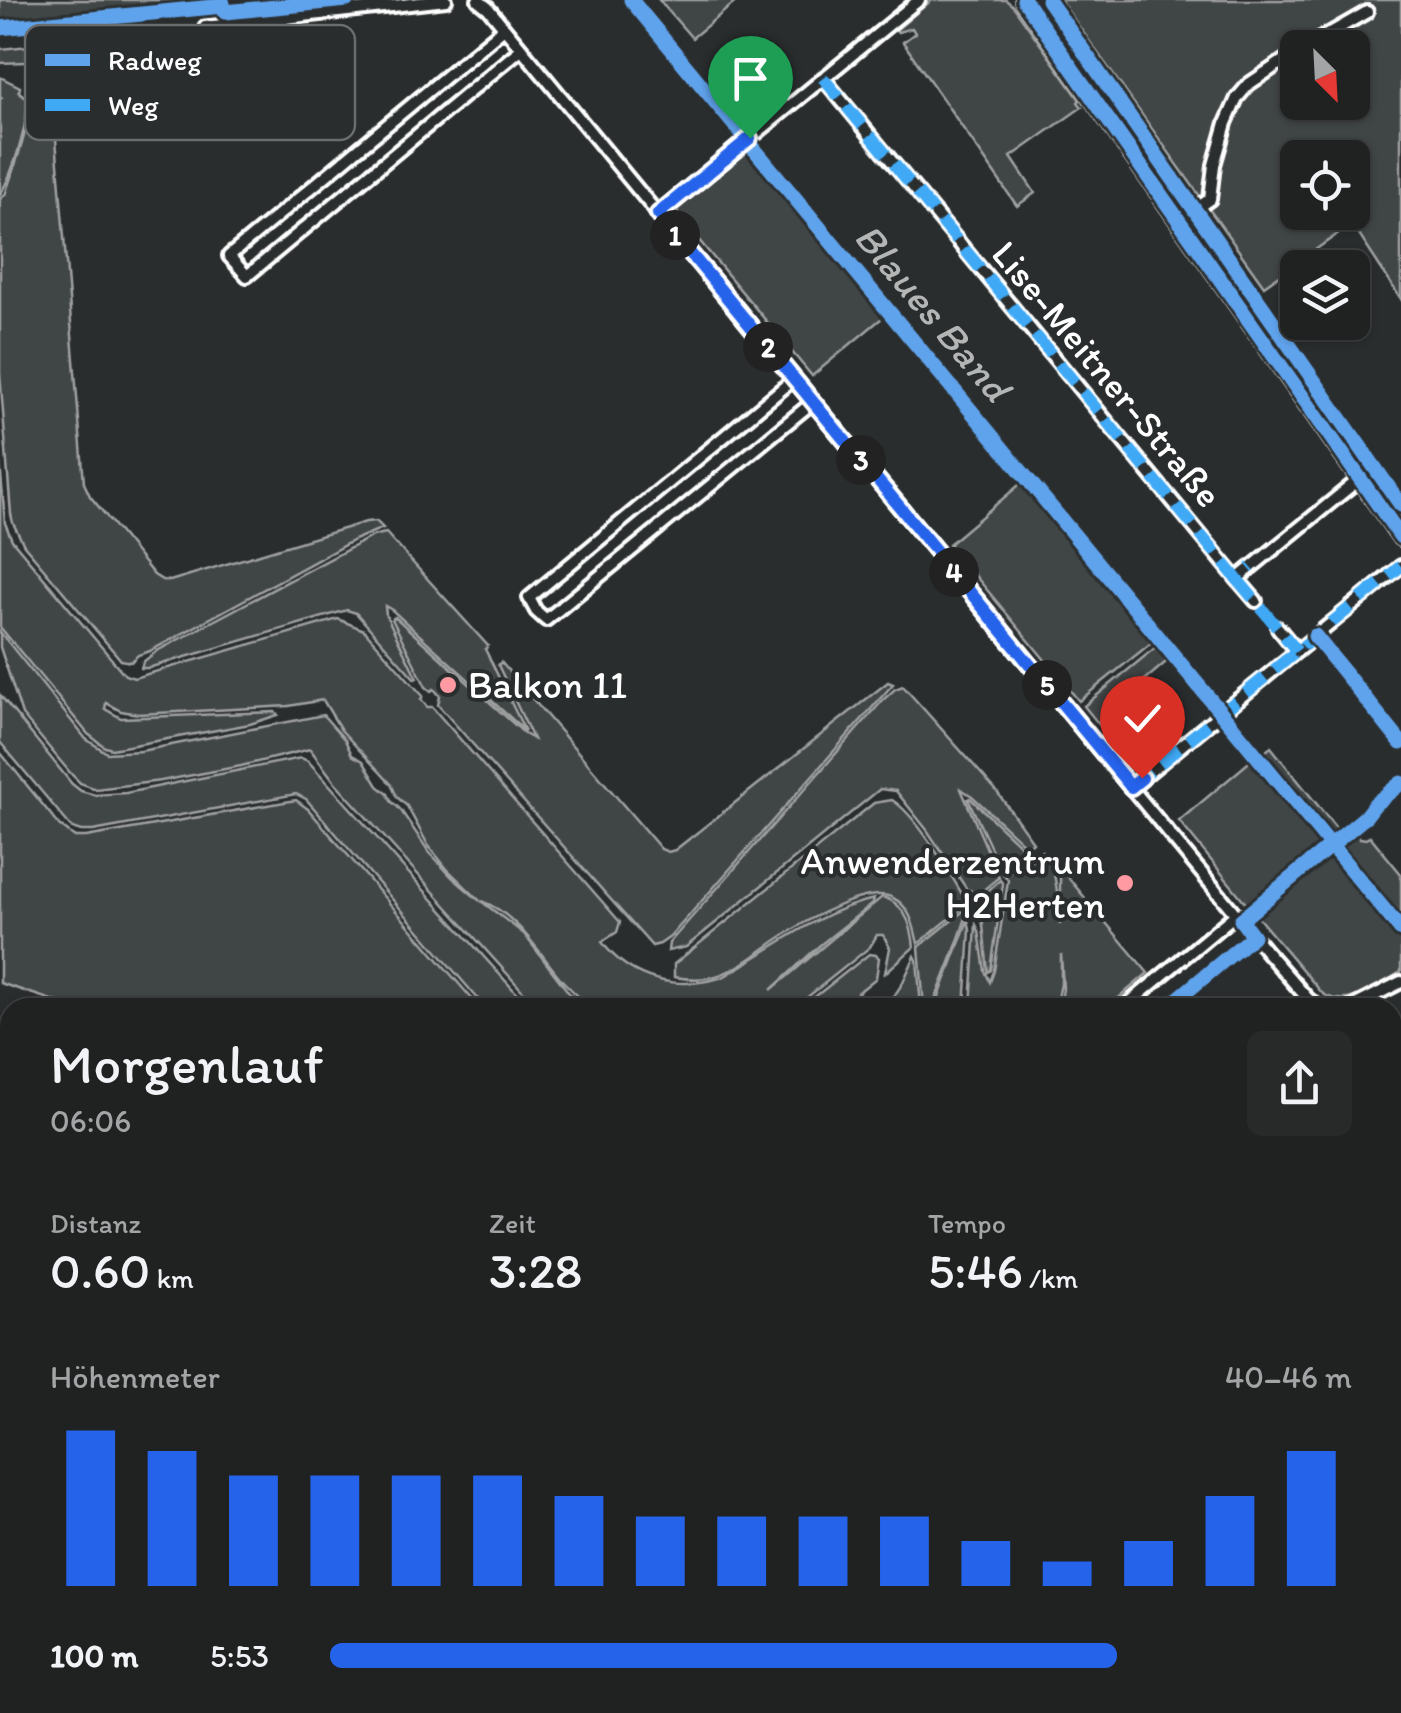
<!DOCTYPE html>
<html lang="de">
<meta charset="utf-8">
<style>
body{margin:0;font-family:Itim,sans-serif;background:#282a2a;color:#f1f3f6;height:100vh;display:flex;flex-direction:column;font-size:38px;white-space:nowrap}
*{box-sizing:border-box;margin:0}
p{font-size:32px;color:#a2a4a5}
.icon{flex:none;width:55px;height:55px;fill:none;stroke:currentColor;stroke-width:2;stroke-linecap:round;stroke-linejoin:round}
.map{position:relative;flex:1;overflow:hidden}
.side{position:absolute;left:0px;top:998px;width:1402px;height:718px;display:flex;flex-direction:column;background:#202222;border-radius:30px 30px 0 0;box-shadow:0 2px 8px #0004,0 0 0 2px #3d3f40}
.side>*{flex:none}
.needle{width:65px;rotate:156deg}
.tools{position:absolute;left:1280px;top:30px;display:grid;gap:20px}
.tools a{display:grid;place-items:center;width:90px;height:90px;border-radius:15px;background:#202222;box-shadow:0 2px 8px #0004,0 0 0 2px #3d3f40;font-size:50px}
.pin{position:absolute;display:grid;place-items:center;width:85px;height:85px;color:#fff;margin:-102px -42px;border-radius:50% 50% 50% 0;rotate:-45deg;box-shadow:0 0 10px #0007}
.pin .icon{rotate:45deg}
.km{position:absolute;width:50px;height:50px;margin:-25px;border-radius:50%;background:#222;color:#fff;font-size:28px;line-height:50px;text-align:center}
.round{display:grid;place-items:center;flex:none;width:105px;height:105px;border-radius:15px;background:#282a2a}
.overview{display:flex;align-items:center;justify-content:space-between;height:170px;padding:0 50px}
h1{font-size:55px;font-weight:600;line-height:75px}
.figures{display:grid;grid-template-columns:repeat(3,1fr);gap:15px;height:170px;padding:10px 50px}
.figures div{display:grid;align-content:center}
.figures b{font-size:50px;font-weight:600}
.figures small{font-size:28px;font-weight:400}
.figures p{font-size:28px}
.chart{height:280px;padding:20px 50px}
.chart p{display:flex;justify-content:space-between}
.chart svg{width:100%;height:180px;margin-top:10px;stroke:#2563eb;stroke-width:6}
ul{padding:0 50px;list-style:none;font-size:32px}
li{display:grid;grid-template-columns:160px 120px 1fr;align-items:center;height:75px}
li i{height:25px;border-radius:12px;background:#2563eb}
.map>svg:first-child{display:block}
.green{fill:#414445;stroke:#a0a2a2;stroke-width:2.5;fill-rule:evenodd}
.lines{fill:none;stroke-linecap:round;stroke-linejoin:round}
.stream{stroke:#a6a7a7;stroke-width:2.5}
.street-tunnel{stroke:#3f4243;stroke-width:10;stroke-dasharray:10 5;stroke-linecap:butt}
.street-casing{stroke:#fff;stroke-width:18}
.secondary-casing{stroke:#fff;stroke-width:22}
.highway-casing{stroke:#fff;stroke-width:25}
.street{stroke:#2a2d2e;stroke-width:10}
.secondary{stroke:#2a2d2e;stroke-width:15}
.highway{stroke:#2a2d2e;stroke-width:18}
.quiet{stroke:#3fa9f5;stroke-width:12;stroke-dasharray:25 12;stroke-linecap:butt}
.cycleway-casing{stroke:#2a2d2e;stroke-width:21}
.cycleway{stroke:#60a3ed;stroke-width:15}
.route-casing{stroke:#fff;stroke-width:20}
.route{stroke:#2563eb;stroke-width:12}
.poi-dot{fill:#ff9aa2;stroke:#2a2d2e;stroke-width:4}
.labels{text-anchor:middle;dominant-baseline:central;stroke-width:8;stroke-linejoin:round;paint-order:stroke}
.street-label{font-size:38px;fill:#fff;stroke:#2a2d2e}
.poi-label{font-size:38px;fill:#fff;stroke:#2a2d2e;text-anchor:start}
.water-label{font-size:40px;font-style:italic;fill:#b4b6b6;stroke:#2a2d2e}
.key{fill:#2a2d2e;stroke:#6a6c6d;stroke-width:2.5}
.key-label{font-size:28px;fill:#fff}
</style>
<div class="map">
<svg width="1401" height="1713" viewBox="0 0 1401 1713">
<rect width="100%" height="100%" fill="#2a2d2e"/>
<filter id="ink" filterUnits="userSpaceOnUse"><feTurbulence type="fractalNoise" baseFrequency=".01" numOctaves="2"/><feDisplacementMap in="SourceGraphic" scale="20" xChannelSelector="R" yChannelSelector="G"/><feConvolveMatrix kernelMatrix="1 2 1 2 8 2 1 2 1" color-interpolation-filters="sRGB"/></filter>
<g filter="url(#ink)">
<g class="green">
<polygon points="0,0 200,0 201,4 0,24"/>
<polygon points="659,0 738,0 692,38"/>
<polygon points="932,0 1006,0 1014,7 1080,100 1078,102 1082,107 1011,157 1035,193 1017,206 903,42 915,33 912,28 898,32 896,30"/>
<path d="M1060,0H1401V299L1352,224L1264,286ZM1298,48H1352V102H1298ZM1298,158H1352V212H1298Z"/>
<polygon points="47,44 50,47 52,61 0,63 0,49"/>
<path d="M46,69L50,74L52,90L84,483L90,496L154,575L162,580L170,581L366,522L376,521L383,528L354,540L150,651L138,655L131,662L121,660L24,545L13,523L11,514L0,373V199L5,195C14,166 34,120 28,90Z"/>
<path d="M0,77L20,87L19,92L27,98C29,123 13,173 0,195V99L2,98L0,96Z"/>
<polygon points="751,149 771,172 769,174 777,184 780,182 888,313 812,376 678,215 677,209 681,204"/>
<path d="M0,462L5,523L12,540L125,675L134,678L338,619L364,630L423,696L421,699L427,707H432L620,922L617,932L602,942C631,981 678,991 723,977C772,949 818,911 874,899L872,904L820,945L771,990L882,897C905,903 912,925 914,947L885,973L890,948L883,935H877L870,947L795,1007H590C580,998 570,989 561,979C539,953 515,912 481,901L524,934L569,993L585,1007H537L334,781L310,749L241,766L161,781L96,789L80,783L72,775L22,715L0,647V632L86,739L107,753L141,751L323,715L345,740L352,755L363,761L378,786L388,794L391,801L400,809L429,852L452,877L480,901L448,870L428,845L407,806L397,797L391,784L341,730L323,700L289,706L138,714L121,711L106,703L105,709L121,718L275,712L278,715L250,724L112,749L105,747L88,734L0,627Z"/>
<polygon points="1025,480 1127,603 1126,605 1133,615 1136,614 1156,639 1079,701 949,544"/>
<polygon points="386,533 488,646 485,649 525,731 392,610 385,606 386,615 417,678 415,679 356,613 347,610 148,668 141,668 143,662 157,651 373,536"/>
<polygon points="395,617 525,734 533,739 498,665 501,662 661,849 668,852 675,850 888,682 893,684 670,937 660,944 652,946 438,705 440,696 434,689 431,691 426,687 392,619"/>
<polygon points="1161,643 1172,657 1139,685 1166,719 1123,754 1084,706"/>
<polygon points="903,686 995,789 1033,842 1027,847 972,796 961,789 999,877 975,897 970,890 968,891 927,830 896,791 880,789 686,947 668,951 669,943 884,699 895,689"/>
<polygon points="0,695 72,784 81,791 95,795 126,793 301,758 308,761 529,1007 485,1007 306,799 296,794 93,831 81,831 72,828 0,742"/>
<polygon points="1271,747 1340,833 1331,841 1261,755"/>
<polygon points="0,752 60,826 75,837 86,837 296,800 308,809 479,1007 69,1007 67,1005 0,983"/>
<polygon points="1254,758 1325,844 1249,907 1179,821"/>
<polygon points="970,798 1024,849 1022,852 1025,856 1003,874 968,799"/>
<path d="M892,800C917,815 949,872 965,899L961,902L964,907L918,944C914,926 910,906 893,898C869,885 807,920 786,934C763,948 739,971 712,977C699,980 686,979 674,977V964L874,803Z"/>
<polygon points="1355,832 1360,838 1366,839 1370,836 1401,874 1401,925 1336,847"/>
<path d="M1042,851C1059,871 1057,899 1060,925V868L1148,973L1108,1007H1060L1063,989L1061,954V984L1056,1007H971L976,925L979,931L985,971L990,982L994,971L1008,880L1005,876L1027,858L1030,860Z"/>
<path d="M1331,851L1401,934V972C1377,985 1350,1010 1323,994L1255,914Z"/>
<polygon points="1000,880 1003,884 991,970 988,972 981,907 978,899"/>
<path d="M966,909L968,911C958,944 945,976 932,1007H924L919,947Z"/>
<polygon points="968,920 970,930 965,1007 935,1007"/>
<polygon points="869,954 876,955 879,958 876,978 840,1007 802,1007"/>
<polygon points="915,956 917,960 921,1007 887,1007 902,984"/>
<polygon points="0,1050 10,1053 10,1213 0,1197"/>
<polygon points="0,1207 10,1222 10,1461 0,1444"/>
<polygon points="1401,1218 1401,1342 1393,1348 1393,1222"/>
<polygon points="0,1454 10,1472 10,1705 91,1705 84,1713 0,1713"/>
<polygon points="133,1705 433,1705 423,1713 123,1713"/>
</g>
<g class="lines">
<g class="stream">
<polyline points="640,0 751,135"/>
<polyline points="0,36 201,15"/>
<polyline points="756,141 1185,660"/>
<polyline points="1207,686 1214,695"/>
<polyline points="1240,726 1401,921"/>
<polyline points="1392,1113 1401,1106"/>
</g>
<polyline class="street-tunnel" points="1256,601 1278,628"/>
<defs>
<g id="street">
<polyline points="478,0 488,8 1266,951 1308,999 1320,1008"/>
<polyline points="205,27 446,0"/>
<polyline points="504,28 229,256 247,276 521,49"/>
<polyline points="1304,48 1367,12"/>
<polyline points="823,78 1237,579 1368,472"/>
<polyline points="658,214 919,0"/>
<polyline points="1184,217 1210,199 1214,165 1226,123 1237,98 1249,84 1298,51"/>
<polyline points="794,379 529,598 536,611 546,620 813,402"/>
<polyline points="1237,579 1256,601"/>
<polyline points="1278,628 1297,651"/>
<polyline points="1315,636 1401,743"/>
<polyline points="1131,787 1401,566"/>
<polyline points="1123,1008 1236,914"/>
<polyline points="1167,1008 1253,936"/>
<polyline points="1350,1008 1401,982"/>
<polyline points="1392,1439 1401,1433"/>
<polyline points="1392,1690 1401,1684"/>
<polyline points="1032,1705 1039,1713"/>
<polyline points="1228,1705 1233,1713"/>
<polyline points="704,1713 714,1705"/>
<polyline points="1046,1713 1055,1705"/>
<polyline points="1358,1713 1370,1705"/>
</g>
<g id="secondary">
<polyline points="1024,0 1401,537"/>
<polyline points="1037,0 1253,308"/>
<polyline points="1392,1571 1401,1565"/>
<polyline points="1198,1713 1208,1705"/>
</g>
<g id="highway">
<polyline points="1392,1175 1401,1170"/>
<polyline points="1392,1203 1401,1199"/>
<polyline points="448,1713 458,1705"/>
<polyline points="491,1713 503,1705"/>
</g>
</defs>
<use href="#street" class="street-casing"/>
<use href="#secondary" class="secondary-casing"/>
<use href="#highway" class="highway-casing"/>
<use href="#street" class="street"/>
<use href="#secondary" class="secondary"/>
<use href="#highway" class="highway"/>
<g class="quiet">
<polyline points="823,78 1237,579 1251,567"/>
<polyline points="1237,579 1297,651"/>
<polyline points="1131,787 1401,566"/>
<polyline points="709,1709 712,1713"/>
</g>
<defs>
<g id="cycleway">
<polyline points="222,0 225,12 347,0"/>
<polyline points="631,0 1401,930"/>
<polyline points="1024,0 1401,537"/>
<polyline points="1048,0 1401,505"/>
<polyline points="0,28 223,6"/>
<polyline points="1315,636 1401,743"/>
<polyline points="1167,1008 1253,936 1241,920 1365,817 1375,804 1401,783"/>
</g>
</defs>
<use href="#cycleway" class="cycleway-casing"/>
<use href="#cycleway" class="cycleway"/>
</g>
</g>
<g class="lines" filter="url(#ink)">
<defs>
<polyline id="route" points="750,138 658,214 1131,787 1142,778"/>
</defs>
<use href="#route" class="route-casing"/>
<use href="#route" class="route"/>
</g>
<g class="poi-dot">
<circle cx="448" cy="685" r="10"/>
<circle cx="1125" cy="883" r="10"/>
</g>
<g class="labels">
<g class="street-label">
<text transform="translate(1107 374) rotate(50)">Lise-Meitner-Straße</text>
</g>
<g class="poi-label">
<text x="468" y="685">Balkon 11</text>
<text x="1105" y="861" text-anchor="end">Anwenderzentrum<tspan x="1105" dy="44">H2Herten</tspan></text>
</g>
<g class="water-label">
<text transform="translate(933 312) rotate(50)">Blaues Band</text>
</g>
</g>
<rect x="25" y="25" width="330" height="115" rx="15" class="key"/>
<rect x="45" y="54" width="45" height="12" fill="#60a3ed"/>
<rect x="45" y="99" width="45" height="12" fill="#3fa9f5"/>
<g class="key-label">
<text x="108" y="70">Radweg</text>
<text x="108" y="115">Weg</text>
</g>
</svg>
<div class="tools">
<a><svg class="needle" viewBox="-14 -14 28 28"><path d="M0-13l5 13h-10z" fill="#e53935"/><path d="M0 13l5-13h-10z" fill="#a2a4a5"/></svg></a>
<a><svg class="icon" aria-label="locate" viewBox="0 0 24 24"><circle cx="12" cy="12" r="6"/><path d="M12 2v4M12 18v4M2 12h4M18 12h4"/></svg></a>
<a><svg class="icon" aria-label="layers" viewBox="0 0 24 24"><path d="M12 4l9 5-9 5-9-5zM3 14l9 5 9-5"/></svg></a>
</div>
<div class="pin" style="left:750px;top:138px;background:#1e9e55"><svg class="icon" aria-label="arrive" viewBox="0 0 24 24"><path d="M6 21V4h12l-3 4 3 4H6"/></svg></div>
<div class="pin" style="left:1142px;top:778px;background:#d93025"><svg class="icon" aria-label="check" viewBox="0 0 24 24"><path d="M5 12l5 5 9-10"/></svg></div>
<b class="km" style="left:675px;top:235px">1</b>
<b class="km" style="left:768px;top:347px">2</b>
<b class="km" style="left:861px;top:460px">3</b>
<b class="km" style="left:954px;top:572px">4</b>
<b class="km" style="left:1047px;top:685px">5</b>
<section class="side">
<div class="overview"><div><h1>Morgenlauf</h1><p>06:06</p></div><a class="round"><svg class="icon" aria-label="share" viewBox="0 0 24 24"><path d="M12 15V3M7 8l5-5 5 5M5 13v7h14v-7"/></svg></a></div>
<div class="figures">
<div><p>Distanz</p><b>0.60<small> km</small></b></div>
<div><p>Zeit</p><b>3:28</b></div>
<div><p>Tempo</p><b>5:46<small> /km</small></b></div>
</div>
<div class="chart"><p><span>Höhenmeter</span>40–46 m</p>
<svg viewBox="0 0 160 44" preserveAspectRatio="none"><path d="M5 44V6M15 44V11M25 44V17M35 44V17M45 44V17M55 44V17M65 44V22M75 44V27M85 44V27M95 44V27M105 44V27M115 44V33M125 44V38M135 44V33M145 44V22M155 44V11"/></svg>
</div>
<ul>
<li><b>100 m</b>5:53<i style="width:77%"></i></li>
</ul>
</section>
</div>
